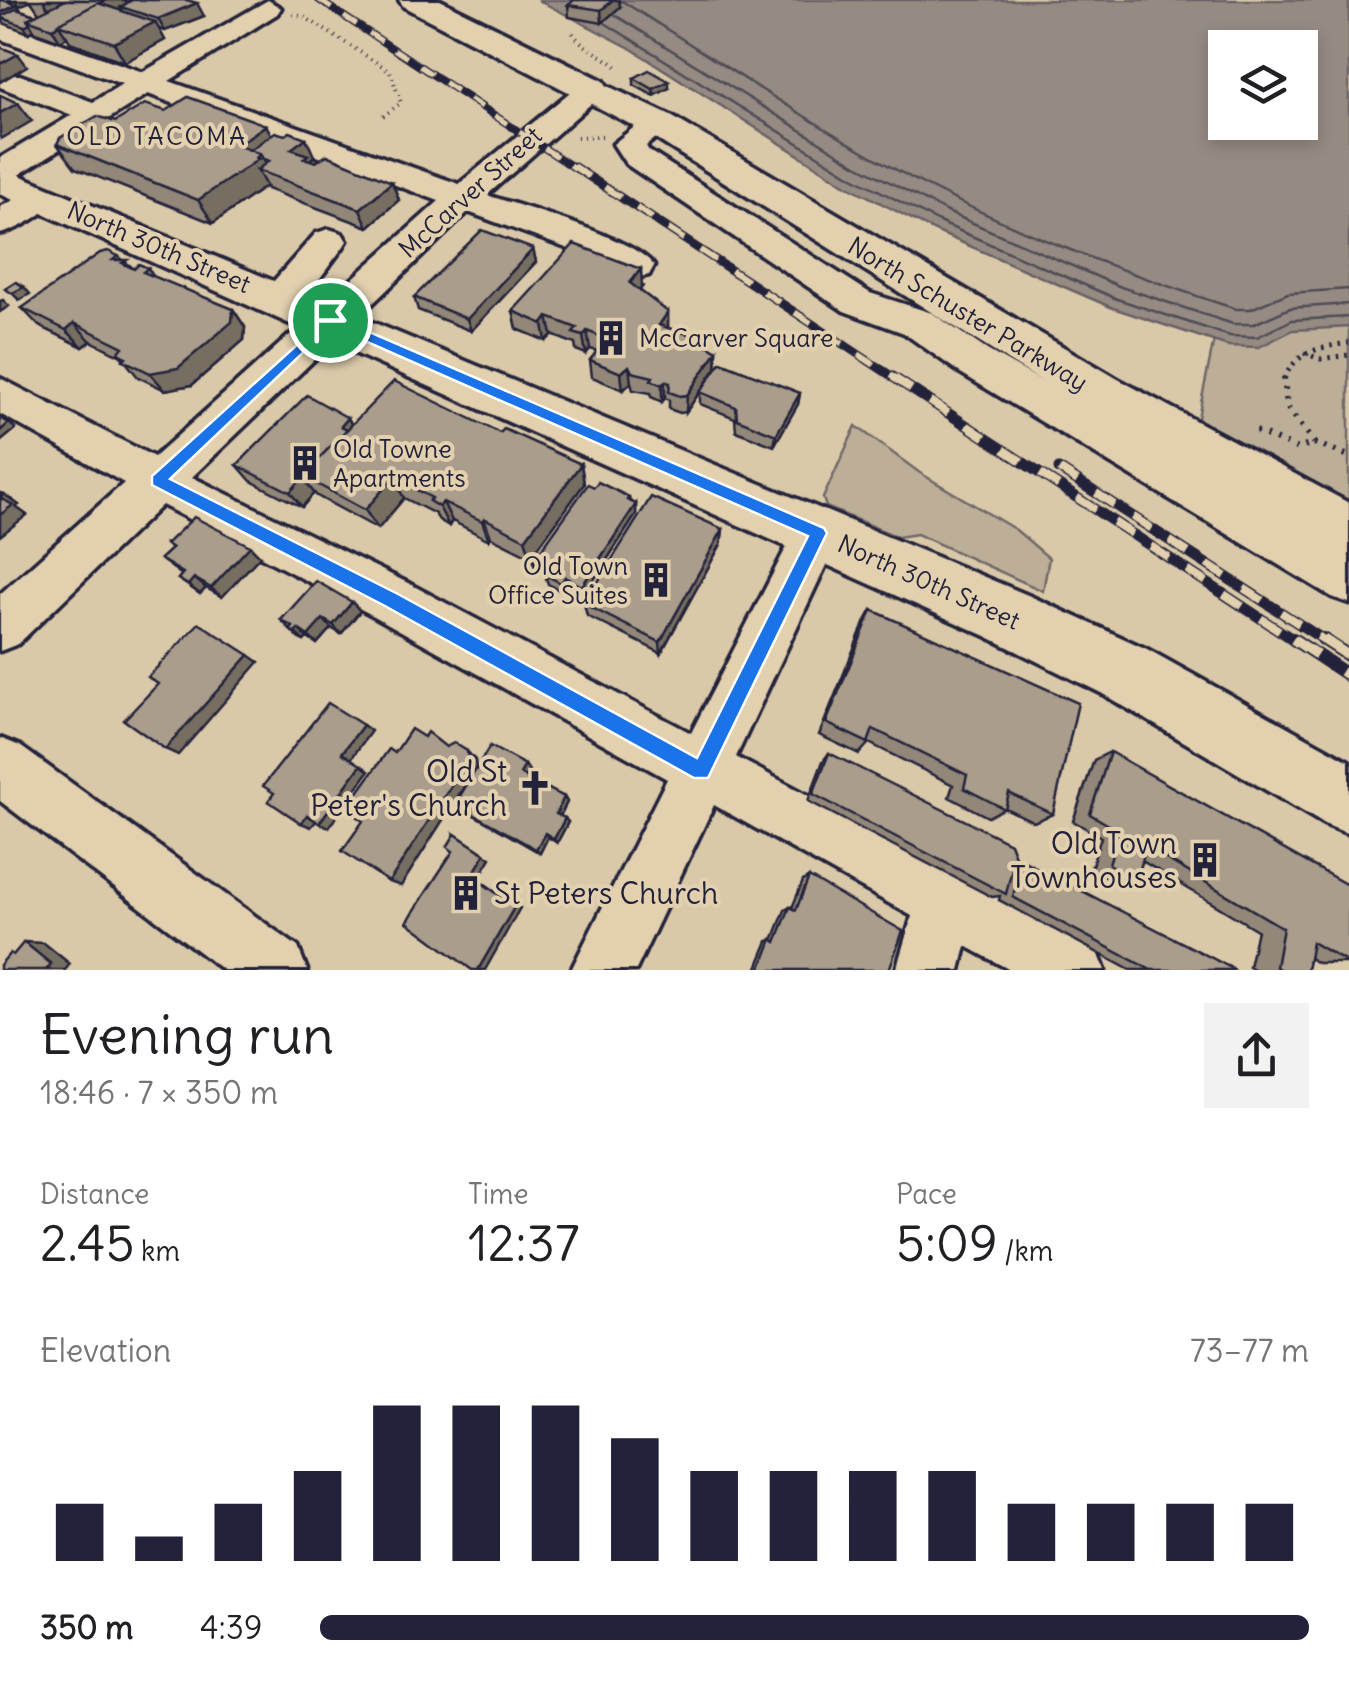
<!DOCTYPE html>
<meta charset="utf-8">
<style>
body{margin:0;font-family:Delius,sans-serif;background:#f2f2f2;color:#202124;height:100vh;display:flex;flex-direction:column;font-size:38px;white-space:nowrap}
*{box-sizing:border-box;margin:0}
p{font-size:32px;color:#757577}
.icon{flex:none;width:55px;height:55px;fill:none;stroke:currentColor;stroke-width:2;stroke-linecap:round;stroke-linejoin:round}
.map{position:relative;height:970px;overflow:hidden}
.side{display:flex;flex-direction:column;background:#fff;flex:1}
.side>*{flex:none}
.tools{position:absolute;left:1208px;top:30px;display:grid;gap:20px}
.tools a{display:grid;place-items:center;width:110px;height:110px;border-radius:0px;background:#fff;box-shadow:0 5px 15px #0003;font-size:50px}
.pin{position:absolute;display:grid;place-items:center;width:85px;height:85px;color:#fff;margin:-42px;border:5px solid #fff;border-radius:50%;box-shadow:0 2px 10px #0007}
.round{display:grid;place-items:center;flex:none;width:105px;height:105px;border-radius:0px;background:#f2f2f2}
.headline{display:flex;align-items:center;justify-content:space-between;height:170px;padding:0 40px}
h1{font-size:55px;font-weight:600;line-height:75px}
.metrics{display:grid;grid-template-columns:repeat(3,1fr);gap:15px;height:170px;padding:10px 40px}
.metrics div{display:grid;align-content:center}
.metrics b{font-size:50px;font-weight:600}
.metrics small{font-size:28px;font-weight:400}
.metrics p{font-size:28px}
.chart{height:280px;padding:20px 40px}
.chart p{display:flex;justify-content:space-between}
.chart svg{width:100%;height:180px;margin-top:10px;stroke:#22223b;stroke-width:6}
ul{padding:0 40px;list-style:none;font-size:32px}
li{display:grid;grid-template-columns:160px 120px 1fr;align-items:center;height:75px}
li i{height:25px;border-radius:12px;background:#22223b}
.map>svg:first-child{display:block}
.green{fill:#bcae97;stroke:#6f6869;stroke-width:2.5}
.water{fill:#968b82;stroke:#686166;stroke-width:2.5;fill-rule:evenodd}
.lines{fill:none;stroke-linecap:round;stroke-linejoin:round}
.shore{stroke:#504c57;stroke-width:2.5}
.minor-casing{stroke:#22223b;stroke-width:7}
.major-casing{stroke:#22223b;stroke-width:7}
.highway-casing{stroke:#22223b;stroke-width:7}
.path-far2{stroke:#22223b;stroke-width:4;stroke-dasharray:1 5;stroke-linecap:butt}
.path-far1{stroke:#22223b;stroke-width:5;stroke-dasharray:2.5 6;stroke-linecap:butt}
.path{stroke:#22223b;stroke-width:6;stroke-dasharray:2.5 8;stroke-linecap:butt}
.minor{fill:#e2d0ae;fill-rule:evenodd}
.major{fill:#e2d0ae;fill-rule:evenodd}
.highway{fill:#e2d0ae;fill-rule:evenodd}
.rail-far3-casing{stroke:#22223b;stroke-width:8}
.rail-far2-casing{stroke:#22223b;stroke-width:9}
.rail-far1-casing{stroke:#22223b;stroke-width:11}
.rail-casing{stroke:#22223b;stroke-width:14}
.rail-far3{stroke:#e2d0ae;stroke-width:5;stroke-dasharray:15;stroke-linecap:butt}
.rail-far2{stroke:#e2d0ae;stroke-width:6;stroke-dasharray:19;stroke-linecap:butt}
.rail-far1{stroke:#e2d0ae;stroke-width:8;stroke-dasharray:22;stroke-linecap:butt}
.rail{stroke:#e2d0ae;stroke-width:10;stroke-dasharray:29;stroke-linecap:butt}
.wall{fill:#928778;stroke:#22223b;stroke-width:2.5;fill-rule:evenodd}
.shaded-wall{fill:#776e62;stroke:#22223b;stroke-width:2.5}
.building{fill:#aa9d8c;stroke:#22223b;stroke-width:2.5}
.route{fill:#1a73e8;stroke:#fff;stroke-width:2.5;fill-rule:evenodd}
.labels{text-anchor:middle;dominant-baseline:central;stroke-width:8;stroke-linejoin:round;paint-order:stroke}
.far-quarter-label{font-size:25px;letter-spacing:2.5px;fill:#22223b;stroke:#e2d0ae}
.street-label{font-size:25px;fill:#22223b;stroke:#e2d0ae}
.poi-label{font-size:25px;fill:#22223b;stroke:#e2d0ae;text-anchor:start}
.near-poi-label{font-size:30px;fill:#22223b;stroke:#e2d0ae;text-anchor:end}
</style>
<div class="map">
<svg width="1349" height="970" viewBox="0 0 1349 970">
<rect width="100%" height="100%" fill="#dac9a9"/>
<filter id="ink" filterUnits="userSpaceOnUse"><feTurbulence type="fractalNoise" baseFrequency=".01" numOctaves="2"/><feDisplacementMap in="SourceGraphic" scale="20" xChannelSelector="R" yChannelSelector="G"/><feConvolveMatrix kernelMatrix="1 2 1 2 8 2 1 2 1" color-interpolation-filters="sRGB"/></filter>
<g filter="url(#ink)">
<g class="green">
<polygon points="1247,178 1349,229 1349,605 1181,501"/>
<polygon points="856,426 920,473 1016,530 1049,558 1043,591 917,534 898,537 826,507 823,498"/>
</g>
<path class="water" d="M538,0H1349V327L1293,330L1259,347L1228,346L1113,308L935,231L846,185L630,48ZM1225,48H1300V122H1225Z"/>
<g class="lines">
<g class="shore">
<path d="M622,1C702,51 781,104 863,151C979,219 1108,267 1236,309H1251L1288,293L1349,289"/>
<polyline points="615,15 857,165 945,211 1121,287 1233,324 1254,324 1290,308 1349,304"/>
<polyline points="605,23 851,176 939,222 1117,299 1230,336 1257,337 1292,320 1349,317"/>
</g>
<defs>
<g id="minor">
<path d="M268,0L281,8L277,14L169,81L459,184L581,83H601L606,89L601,95L487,195C522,207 638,239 654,266L649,275L636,278L623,275L599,260L468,212L192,477L410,584L691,733L801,519L818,513L835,519L841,533L736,757L1096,947L1105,970H1010L966,946L960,970H896L912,916L714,805L636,970H571L667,779L374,616L162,505L18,644L0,651V594L124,483L0,414V378L154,457L439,201L148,94L12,179L0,182V158L72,115L0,87V75H20L93,102L122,84L0,39V22L143,72Z"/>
<polygon points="658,115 669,117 673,124 646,146 649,151 870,293 932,313 987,350 1349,556 1349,603 1332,597 959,372 904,333 844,311 626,164 613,144 647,117"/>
<path d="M41,186L53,190L58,197C47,214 19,229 0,234V207Z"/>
<path d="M329,229L342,233L347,241L342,249C322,273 299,318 266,308L260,299L266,290L316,233Z"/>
<polygon points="0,738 20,746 298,947 307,970 223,970 0,801"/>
</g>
<g id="major">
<polygon points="399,0 440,0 604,81 609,89 604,97 591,100 578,97 404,7"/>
<polygon points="0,167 1030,596 1147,649 1349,761 1349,834 1324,824 1101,693 986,636 0,194"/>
</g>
<polygon id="highway" points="591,78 671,116 1118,379 1349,503 1349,556 1329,549 1082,407 645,132 578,97 573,89 578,81"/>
</defs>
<use href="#minor" class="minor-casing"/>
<use href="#major" class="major-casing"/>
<use href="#highway" class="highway-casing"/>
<g class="path-far2">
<polyline points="293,14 303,16 390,71 401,103 382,117"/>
<path d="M573,33C582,48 604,55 617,67"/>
<polyline points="577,137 604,136"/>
</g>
<g class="path-far1">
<polyline points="1304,353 1320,359 1349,355"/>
<path d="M1284,379C1296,351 1321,347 1349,343"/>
</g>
<g class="path">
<polyline points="1284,377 1287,407 1314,443"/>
<polyline points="1256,431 1298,449 1314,443 1349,456"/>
</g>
<use href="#minor" class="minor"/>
<use href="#major" class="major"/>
<use href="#highway" class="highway"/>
<defs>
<polyline id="rail-far3" points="319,0 576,169"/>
<polyline id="rail-far2" points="573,166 896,379"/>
<g id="rail-far1">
<polyline points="893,377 1297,642"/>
<polyline points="1059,469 1327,642"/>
</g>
<g id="rail">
<polyline points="1293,639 1349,676"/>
<polyline points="1323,639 1349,656"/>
</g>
</defs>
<use href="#rail-far3" class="rail-far3-casing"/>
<use href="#rail-far2" class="rail-far2-casing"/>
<use href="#rail-far1" class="rail-far1-casing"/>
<use href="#rail" class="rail-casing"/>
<use href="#rail-far3" class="rail-far3"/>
<use href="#rail-far2" class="rail-far2"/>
<use href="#rail-far1" class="rail-far1"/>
<use href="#rail" class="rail"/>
</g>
<g class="wall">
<path d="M0,0L13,3L6,0H125L126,3L129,2L128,0H187L204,16L165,31L159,29L165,40L125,62L70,42L67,37L60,41L36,32L34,30L29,33L3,23L0,18ZM31,1L39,13H40L35,15L21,10L18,6Z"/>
<polygon points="568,5 620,7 602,23 569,17"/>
<polygon points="634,78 669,88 654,96 634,85"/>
<polygon points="166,111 266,125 271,135 314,156 310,160 392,182 399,200 368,227 267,189 266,186 213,223 75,168 57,144 115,122"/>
<polygon points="533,249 536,262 471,331 418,310 414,297"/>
<polygon points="118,256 133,268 148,268 154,277 233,309 245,327 244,340 192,385 165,390 138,377 121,356 91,341 83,347 39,326 22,308"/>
<polygon points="642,287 639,290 668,312 668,328 717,351 716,368 686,412 680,413 669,409 669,400 665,398 662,402 651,397 651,393 633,390 631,383 623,390 592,377 590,360 597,351 590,349 586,354 576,350 575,344 552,335 546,341 517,329 513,311"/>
<polygon points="700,392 800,393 798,404 774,446 736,431 735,418 700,404"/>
<polygon points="348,418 352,425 500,433 581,464 584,484 531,557 491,537 489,540 452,521 449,526 439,520 435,514 404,498 378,529 317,496 314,493 302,507 251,481 237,465"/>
<polygon points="594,487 629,497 630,502 636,504 636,515 584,595 567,586 563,592 548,584 545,575 536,571 533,561"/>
<polygon points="723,529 721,544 661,653 587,616 584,604"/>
<polygon points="166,544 260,556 222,597 206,588 200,594 178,579 182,575 160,559 171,549"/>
<polygon points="352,602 360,611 341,634 331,628 317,644 307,638 304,641 299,639 281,620"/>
<polygon points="872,610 1053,814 1034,822 1005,808 988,817 949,797 953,785 869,743 859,754 819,735 863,626"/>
<polygon points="1110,752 1348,963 1318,963 1309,958 1307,970 1254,970 1249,967 1257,930 1142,861 1137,880 1117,884 1091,868 1101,837 1073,821 1094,760"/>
<polygon points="829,753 1013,863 1022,860 1235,970 1130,970 999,900 1000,896 992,897 808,801 823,761"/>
<polygon points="525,765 529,771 526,777 564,797 567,802 560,816 568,822 557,843 548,837 540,853 455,804"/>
<polygon points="809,877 889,970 756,970 768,941 773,940 785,910 790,907 792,908 803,881"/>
</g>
<g class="shaded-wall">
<polygon points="15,0 30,0 31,1 19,6"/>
<polygon points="43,0 85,0 54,17"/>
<polygon points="107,0 125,0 128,5 79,31 59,24"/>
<polygon points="613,0 619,0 620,7 602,23 601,10"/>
<polygon points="197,3 204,16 165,31 158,19"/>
<polygon points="17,5 22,11 4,20 0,13"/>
<polygon points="155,22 165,40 125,62 114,43"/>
<polygon points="30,23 34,30 29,33 24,26"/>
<polygon points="59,25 67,37 60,41 52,28"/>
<polygon points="18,54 27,66 0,82 0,64"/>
<polygon points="669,81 669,88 654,96 653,89"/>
<polygon points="18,103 32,121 1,139 0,137 0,113"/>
<polygon points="266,125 278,148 263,159 271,175 257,170 266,186 213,223 198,200 237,145"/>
<polygon points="306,138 314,156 310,160 316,173 291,149"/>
<polygon points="392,182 399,200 368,227 360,209"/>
<polygon points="533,249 536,262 471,331 467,319"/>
<polygon points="641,269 642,287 631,301 630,283"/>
<polygon points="24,287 30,294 19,300 12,293"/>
<polygon points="3,300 9,306 0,312 0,301"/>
<polygon points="233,309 245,327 244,340 192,385 165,390 150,373"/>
<polygon points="668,312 668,330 659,325"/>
<polygon points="548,317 552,335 546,341 543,324"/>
<polygon points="74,323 91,341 83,347 66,330"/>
<polygon points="587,331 590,349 586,354 583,336"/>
<polygon points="717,351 716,368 686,412 687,395"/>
<polygon points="629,366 631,383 623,390 621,373"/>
<polygon points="665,381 665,398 662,402 662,385"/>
<polygon points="800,393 798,404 774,446 776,435"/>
<polygon points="348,418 357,435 341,426"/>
<polygon points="9,423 16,429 0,442 0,431"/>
<polygon points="581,464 584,484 531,557 525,539"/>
<polygon points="303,478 314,493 302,507 290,492"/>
<polygon points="393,478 404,498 378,529 365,510"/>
<polygon points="4,494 19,505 16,507 27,515 0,536 0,498"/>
<polygon points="443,502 452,521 449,526 439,507"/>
<polygon points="636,504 636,515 584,595 582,586"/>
<polygon points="484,518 491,537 489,540 482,521"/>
<polygon points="723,529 721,544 661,653 660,642"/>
<polygon points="250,546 260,556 222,597 211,588"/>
<polygon points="565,577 567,586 563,592 561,583"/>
<polygon points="194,578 206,588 200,594 188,585"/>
<polygon points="352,602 360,611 341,634 333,625"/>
<polygon points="323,619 331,628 317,644 308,636"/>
<polygon points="298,629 307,638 304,641 295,633"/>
<polygon points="249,655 259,662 178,755 165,749"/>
<polygon points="363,725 371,731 351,759 342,753"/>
<polygon points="467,751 475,760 476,768 401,886 389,882"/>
<polygon points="361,765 369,771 329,827 319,823"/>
<polygon points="525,765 529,771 524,779 520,774"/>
<polygon points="564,797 567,802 559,818 556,814"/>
<polygon points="307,815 317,820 311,827 301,823"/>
<polygon points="565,818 568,822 557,843 554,839"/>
<polygon points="545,833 548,837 540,853 536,849"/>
<polygon points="455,834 491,858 478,879 520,908 485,970 478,970 472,876"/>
<polygon points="24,942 44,943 70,964 65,970 46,970"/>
</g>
<g class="building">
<polygon points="0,0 3,0 17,5 0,13"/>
<polygon points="66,0 107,0 100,3 98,3 52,28 27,19"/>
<polygon points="132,0 187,0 197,3 158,19 121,7"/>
<polygon points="574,0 613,0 601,10 568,5"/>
<polygon points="98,3 155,22 114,43 58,24"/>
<polygon points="16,9 35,15 27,19 30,23 24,26 0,17"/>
<polygon points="0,47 18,54 0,64"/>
<polygon points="649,70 669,81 653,89 634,78"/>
<polygon points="0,95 18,103 0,113"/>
<polygon points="188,97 266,125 237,145 260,154 256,158 259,159 198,200 57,144 60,138 97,116 115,122 145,104 166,111"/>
<polygon points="275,132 285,135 290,132 306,138 291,149 308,155 304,158 316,162 327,155 392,182 360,209 257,170 269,161 263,159 260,154 250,150"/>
<polygon points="482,230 533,249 467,319 414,297"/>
<polygon points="574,244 641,269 630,283 668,312 659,325 697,337 700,340 697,345 702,342 717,351 687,395 680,396 669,392 670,383 665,381 662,385 651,380 653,377 632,372 629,366 621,373 590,360 607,339 587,331 583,336 573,333 577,328 548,317 543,324 513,311"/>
<polygon points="108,251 118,256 113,260 127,260 122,263 134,269 139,264 148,268 143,272 233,309 232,322 178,368 150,373 123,360 126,357 118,353 123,347 74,323 66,330 22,308 100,253"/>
<polygon points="16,282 24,287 12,293 5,289"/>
<polygon points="721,362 800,393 776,435 737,419 736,407 700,392"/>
<polygon points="394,381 500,433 504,429 581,464 525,539 484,518 482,521 443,502 439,507 429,501 432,498 393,478 365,510 302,476"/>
<polygon points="307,395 348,418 341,426 347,429 302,476 303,477 290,492 237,465"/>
<polygon points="0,418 9,423 0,431"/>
<polygon points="598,482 629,497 627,500 636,504 582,586 565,577 561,583 545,575 549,569 533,561 588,484 594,487"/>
<polygon points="0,493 4,494 0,498 13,505 0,515"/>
<polygon points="651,497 723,529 660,642 584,604"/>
<polygon points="194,517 250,546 211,588 194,578 188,585 178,579 183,573 160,559 172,548 166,544"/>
<polygon points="316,581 352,602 333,625 323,619 308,636 298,629 295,633 290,630 293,627 281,620"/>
<polygon points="872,610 1078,703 1053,814 1009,793 1005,809 964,788 967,775 873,729 868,743 826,723"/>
<polygon points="199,623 249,655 165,749 124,720 158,684 148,677"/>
<polygon points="328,703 363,725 342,753 361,765 319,823 307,815 301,823 268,801 274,793 263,786"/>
<polygon points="411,729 424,737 427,732 446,747 454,743 467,751 468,760 389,882 342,851 363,821 346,809 389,749 395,753"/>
<polygon points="490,746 525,765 520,774 564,797 556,814 565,818 554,839 545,833 536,849 455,804"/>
<polygon points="1110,752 1349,886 1348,963 1312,942 1307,970 1281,970 1276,967 1283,928 1146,847 1137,880 1109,864 1119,831 1090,814"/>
<polygon points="829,753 1010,843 1015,856 1006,894 813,794"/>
<polygon points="455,834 485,854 472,876 515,906 478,970 472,970 407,922 453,851 447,847"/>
<polygon points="1022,860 1235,970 1151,970 1013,897"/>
<polygon points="809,877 903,931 889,970 760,970 772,939 776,942 790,907 796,910"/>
<polygon points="24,942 51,964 46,970 0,970 0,965 10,953 13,955"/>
</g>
</g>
<path class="route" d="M330,315L824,528L827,533L708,778H694L385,606L152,485V476ZM331,326L808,536L697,758L398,594L170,479Z"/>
<defs>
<symbol id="building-bare" viewBox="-9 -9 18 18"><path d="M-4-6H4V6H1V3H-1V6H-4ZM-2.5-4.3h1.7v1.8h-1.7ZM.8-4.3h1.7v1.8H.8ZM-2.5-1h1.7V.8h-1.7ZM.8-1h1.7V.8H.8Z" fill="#22223b" stroke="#e2d0ae" stroke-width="2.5" paint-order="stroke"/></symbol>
<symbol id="church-bare" viewBox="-9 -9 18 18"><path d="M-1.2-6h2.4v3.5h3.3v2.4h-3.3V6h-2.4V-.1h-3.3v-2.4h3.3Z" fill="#22223b" stroke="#e2d0ae" stroke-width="2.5" paint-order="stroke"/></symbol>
</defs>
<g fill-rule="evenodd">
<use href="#building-bare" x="586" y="313" width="50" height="50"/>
<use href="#building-bare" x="280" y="438" width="50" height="50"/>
<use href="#building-bare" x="631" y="555" width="50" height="50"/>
<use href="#church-bare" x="510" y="763" width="50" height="50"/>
<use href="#building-bare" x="1180" y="835" width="50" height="50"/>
<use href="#building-bare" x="441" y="868" width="50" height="50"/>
</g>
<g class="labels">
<g class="far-quarter-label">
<text x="157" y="136">OLD TACOMA</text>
</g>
<g class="street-label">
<text transform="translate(470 192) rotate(-42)">McCarver Street</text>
<text transform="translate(159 247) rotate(23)">North 30th Street</text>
<text transform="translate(968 314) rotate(31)">North Schuster Parkway</text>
<text transform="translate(929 582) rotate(24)">North 30th Street</text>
</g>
<g class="poi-label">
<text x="639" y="338">McCarver Square</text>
<text x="333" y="449">Old Towne<tspan x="333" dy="29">Apartments</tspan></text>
<text x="628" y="566" text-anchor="end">Old Town<tspan x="628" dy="29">Office Suites</tspan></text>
</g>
<g class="near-poi-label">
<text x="507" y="771">Old St<tspan x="507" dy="34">Peter's Church</tspan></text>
<text x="1177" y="843">Old Town<tspan x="1177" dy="34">Townhouses</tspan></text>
<text x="494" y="893" text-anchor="start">St Peters Church</text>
</g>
</g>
</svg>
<div class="tools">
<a><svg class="icon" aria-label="layers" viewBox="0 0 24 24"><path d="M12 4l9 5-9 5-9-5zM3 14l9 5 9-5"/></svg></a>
</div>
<div class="pin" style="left:330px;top:320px;background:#1e9e55"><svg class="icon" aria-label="arrive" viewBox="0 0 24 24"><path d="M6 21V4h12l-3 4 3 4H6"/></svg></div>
</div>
<section class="side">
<div class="headline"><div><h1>Evening run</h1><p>18:46 · 7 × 350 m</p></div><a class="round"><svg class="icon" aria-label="share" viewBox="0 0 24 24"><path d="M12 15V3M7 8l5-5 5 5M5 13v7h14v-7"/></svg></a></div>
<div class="metrics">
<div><p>Distance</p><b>2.45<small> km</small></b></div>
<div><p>Time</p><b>12:37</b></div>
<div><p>Pace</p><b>5:09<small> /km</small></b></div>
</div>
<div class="chart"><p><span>Elevation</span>73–77 m</p>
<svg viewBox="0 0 160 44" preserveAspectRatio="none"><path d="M5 44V30M15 44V38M25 44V30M35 44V22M45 44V6M55 44V6M65 44V6M75 44V14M85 44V22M95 44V22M105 44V22M115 44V22M125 44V30M135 44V30M145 44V30M155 44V30"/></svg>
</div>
<ul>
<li><b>350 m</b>4:39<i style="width:100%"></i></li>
</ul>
</section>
